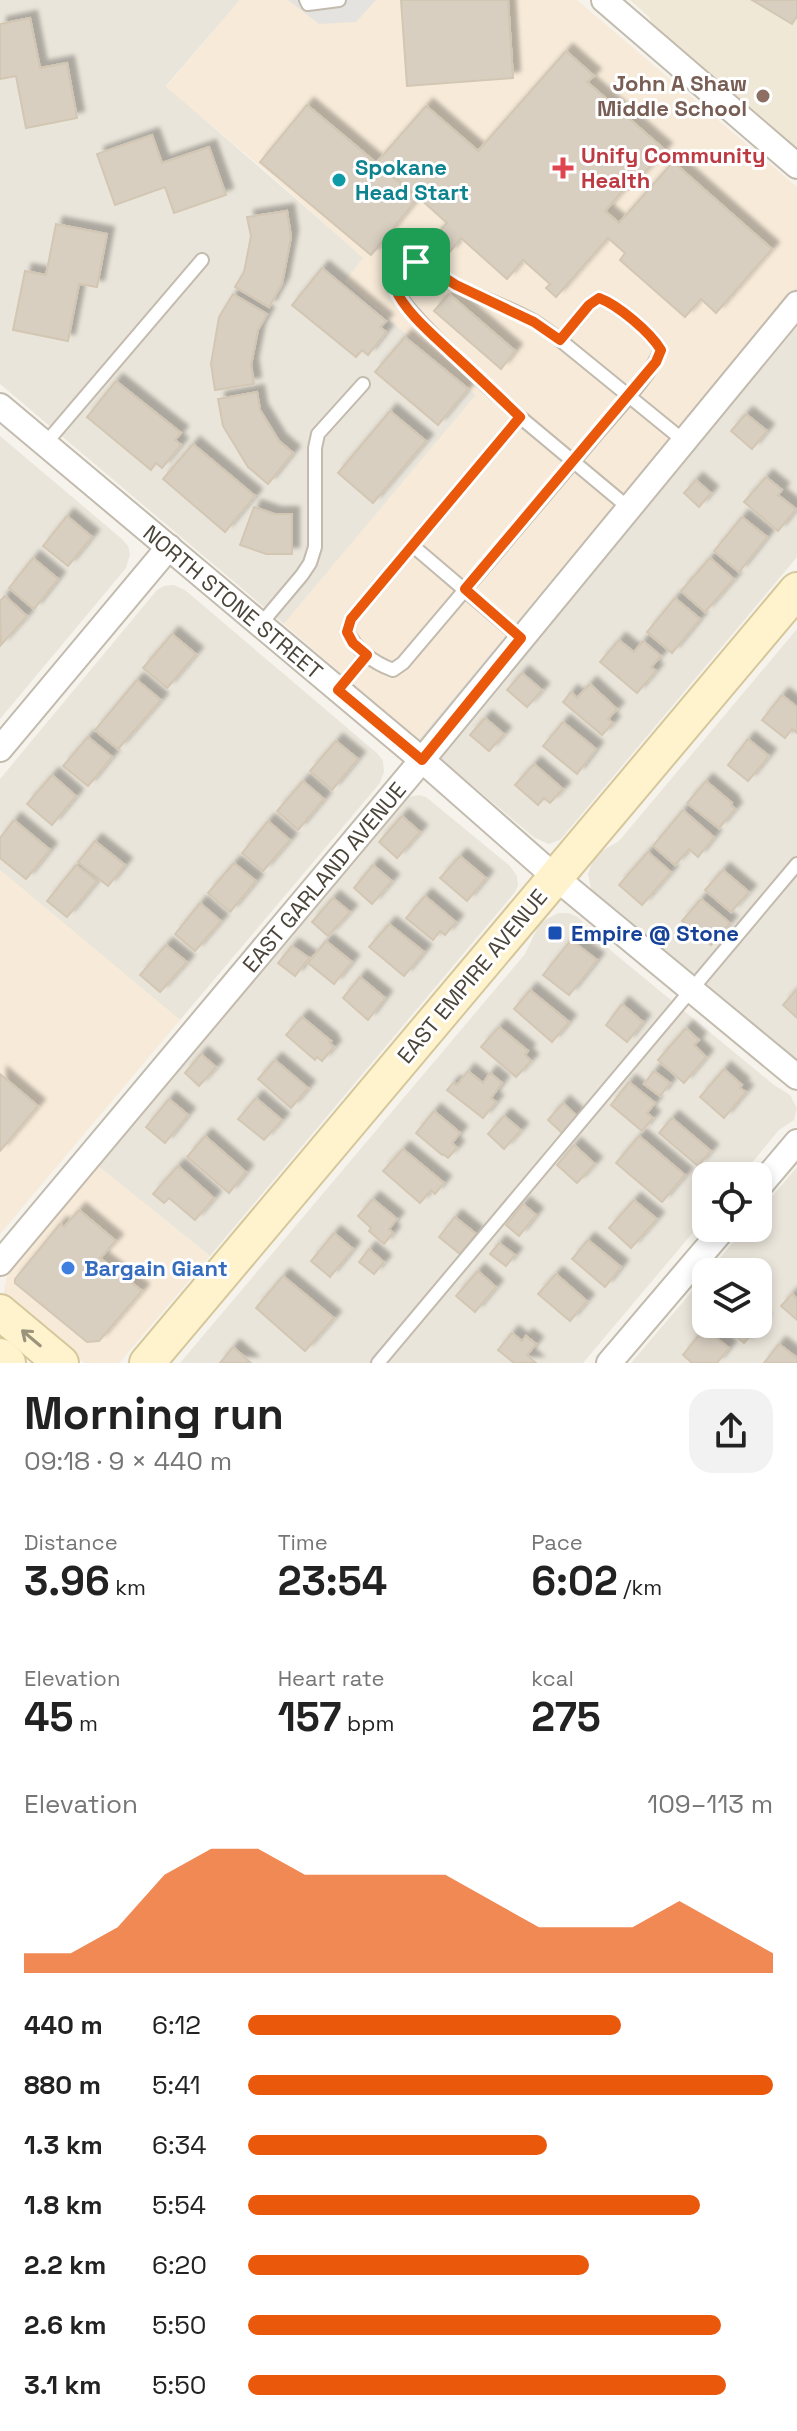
<!DOCTYPE html>
<meta charset="utf-8">
<style>
body{margin:0;font-family:"Space Grotesk",sans-serif;background:#f2f2f2;color:#222;height:100vh;display:flex;flex-direction:column;font-size:30px;white-space:nowrap}
*{box-sizing:border-box;margin:0}
p{font-size:26px;color:#767676}
.icon{flex:none;width:44px;height:44px;fill:none;stroke:currentColor;stroke-width:2;stroke-linecap:round;stroke-linejoin:round}
.map{position:relative;height:1363px;overflow:hidden}
.side{display:flex;flex-direction:column;background:#fff;flex:1}
.side>*{flex:none}
.buttons{position:absolute;left:692px;top:1162px;display:grid;gap:16px}
.buttons a{display:grid;place-items:center;width:80px;height:80px;border-radius:16px;background:#fff;box-shadow:0 4px 12px #0003;font-size:40px}
.pin{position:absolute;display:grid;place-items:center;width:68px;height:68px;color:#fff;margin:-34px;border-radius:16px;box-shadow:0 4px 12px #0006}
.round{display:grid;place-items:center;flex:none;width:84px;height:84px;border-radius:24px;background:#f2f2f2}
.overview{display:flex;align-items:center;justify-content:space-between;height:136px;padding:0 24px}
h1{font-size:44px;font-weight:800;line-height:60px}
.metrics{display:grid;grid-template-columns:repeat(3,1fr);gap:12px;height:136px;padding:8px 24px}
.metrics div{display:grid;align-content:center}
.metrics b{font-size:40px;font-weight:800}
.metrics small{font-size:22px;font-weight:400}
.metrics p{font-size:22px}
.chart{height:224px;padding:16px 24px}
.chart p{display:flex;justify-content:space-between}
.chart svg{width:100%;height:144px;margin-top:8px;fill:#ea580c;opacity:.7}
ul{padding:0 24px;list-style:none;font-size:26px}
li{display:grid;grid-template-columns:128px 96px 1fr;align-items:center;height:60px}
li i{height:20px;border-radius:10px;background:#ea580c}
.map>svg:first-child{display:block}
.residential{fill:#eae5da}
.commercial{fill:#f7ead8}
.education{fill:#efe8d6}
.parking{fill:#e5e3e0}
.building{fill:#d8cfc1;stroke:#d3c7b4;stroke-width:2;filter:url(#shadow)}
.lines{fill:none;stroke-linecap:round;stroke-linejoin:round}
.lane-casing{stroke:#c2bbae;stroke-width:16}
.street-casing{stroke:#c2bbae;stroke-width:28}
.secondary-casing{stroke:#d6c79b;stroke-width:38}
.lane{stroke:#fff;stroke-width:12}
.street{stroke:#fff;stroke-width:24}
.secondary{stroke:#fff3cd;stroke-width:34}
.oneway{stroke:#9c937c}
.route-casing{stroke:#fff;stroke-width:16}
.route{stroke:#ea580c;stroke-width:10}
.education-dot{fill:#8d6e63;stroke:#fff;stroke-width:3}
.health-dot{fill:#e0444e;stroke:#fff;stroke-width:3}
.culture-dot{fill:#0f9aa8;stroke:#fff;stroke-width:3}
.transit-dot{fill:#1a4fb4;stroke:#fff;stroke-width:3}
.shop-dot{fill:#3f7fe0;stroke:#fff;stroke-width:3}
.labels{text-anchor:middle;dominant-baseline:central;stroke-width:6;stroke-linejoin:round;paint-order:stroke}
.education-label{font-size:22px;font-weight:bold;fill:#785e54;stroke:#fff;text-anchor:end}
.health-label{font-size:22px;font-weight:bold;fill:#be3a42;stroke:#fff;text-anchor:start}
.culture-label{font-size:22px;font-weight:bold;fill:#0d838f;stroke:#fff;text-anchor:start}
.street-label{font-size:22px;fill:#4b4439;stroke:#fff}
.transit-label{font-size:22px;font-weight:bold;fill:#164399;stroke:#fff;text-anchor:start}
.shop-label{font-size:22px;font-weight:bold;fill:#366cbe;stroke:#fff;text-anchor:start}
</style>
<div class="map">
<svg width="797" height="1363" viewBox="0 0 797 1363">
<defs>
<filter id="shadow"><feDropShadow dx="7" dy="-7" stdDeviation="2" flood-color="#0004"/></filter>
</defs>
<rect width="100%" height="100%" fill="#f6f3ec"/>
<g class="residential">
<polygon points="0,0 240,0 166,86 364,258 345,281 476,395 284,624 0,384"/>
<polygon points="797,286 797,557 560,840 549,844 535,838 418,740"/>
<polygon points="0,436 122,539 128,546 130,554 126,568 0,719"/>
<polygon points="174,585 185,590 378,754 383,761 384,772 380,783 180,1020 0,870 0,779 157,590 164,586"/>
<polygon points="797,629 797,1065 617,910 599,901 591,889 588,874 593,860 597,854 619,841"/>
<polygon points="419,795 426,797 510,866 517,876 518,885 515,892 210,1256 98,1166 401,804 409,797"/>
<polygon points="558,913 569,913 578,917 598,940 774,1085 790,1095 797,1108 794,1120 779,1130 741,1176 706,1176 706,1217 583,1363 180,1363 525,954 540,923"/>
<polygon points="797,1167 797,1363 631,1363 706,1275 706,1324 758,1324 758,1272 708,1272 745,1228 758,1228 758,1213"/>
</g>
<g class="commercial">
<polygon points="240,0 577,0 797,187 797,286 418,740 284,624 476,395 345,281 363,258 266,171 166,87"/>
<polygon points="0,870 180,1020 0,1234"/>
<polygon points="98,1166 210,1256 119,1363 84,1363 12,1302 4,1292 7,1275"/>
</g>
<polygon class="education" points="630,0 797,0 797,154 660,37 649,17"/>
<polygon class="parking" points="288,0 376,0 356,22 319,24"/>
<g class="building">
<polygon points="401,0 508,0 513,78 407,86"/>
<polygon points="752,0 797,0 797,16 792,24"/>
<polygon points="30,18 40,68 67,63 77,118 26,128 16,76 0,79 0,24"/>
<polygon points="566,51 594,76 587,82 665,150 629,190 626,187 605,211 619,223 673,162 772,249 716,313 701,299 685,317 620,260 625,253 608,238 556,297 546,288 550,284 523,260 507,279 461,238 449,253 433,239 447,223 378,161 426,106 478,151"/>
<polygon points="307,105 418,198 371,255 260,162"/>
<polygon points="152,135 162,163 209,147 226,195 174,213 165,187 115,205 97,154"/>
<polygon points="287,211 291,237 282,284 269,307 235,287 244,272 251,236 247,217"/>
<polygon points="56,224 107,234 97,287 79,284 68,341 13,330 25,271 46,275"/>
<polygon points="322,268 386,321 380,327 386,332 368,355 362,350 356,357 292,305"/>
<polygon points="233,294 267,314 258,330 251,365 254,384 215,390 211,364 219,317"/>
<polygon points="449,294 515,351 501,369 434,311"/>
<polygon points="405,337 468,389 438,425 375,372"/>
<polygon points="116,381 181,433 175,440 181,445 162,468 156,463 151,470 87,417"/>
<polygon points="257,392 260,410 279,441 293,453 268,484 248,467 223,426 218,399"/>
<polygon points="390,411 426,441 373,503 338,473"/>
<polygon points="746,414 767,431 752,449 731,431"/>
<polygon points="193,444 255,496 225,532 163,479"/>
<polygon points="766,477 782,490 778,495 796,509 778,531 744,502"/>
<polygon points="696,480 711,493 699,507 684,493"/>
<polygon points="254,507 274,514 292,514 292,554 266,554 240,545"/>
<polygon points="67,516 92,537 68,566 43,546"/>
<polygon points="742,517 767,537 739,572 714,551"/>
<polygon points="33,558 58,579 34,609 9,588"/>
<polygon points="710,558 734,579 705,612 681,591"/>
<polygon points="5,596 27,616 1,645 0,601"/>
<polygon points="675,598 700,619 672,653 647,632"/>
<polygon points="172,634 196,654 167,688 143,668"/>
<polygon points="619,640 634,652 643,641 661,656 651,667 656,671 637,693 600,662"/>
<polygon points="522,673 542,690 527,707 507,690"/>
<polygon points="137,680 161,700 118,749 95,730"/>
<polygon points="590,684 617,709 608,719 613,723 602,735 563,702 571,692 577,698"/>
<polygon points="782,695 797,707 797,733 792,729 785,738 762,720"/>
<polygon points="485,718 504,734 489,751 470,735"/>
<polygon points="563,722 596,749 577,774 543,746"/>
<polygon points="88,737 112,757 88,786 63,766"/>
<polygon points="748,739 769,756 748,781 728,765"/>
<polygon points="336,741 358,759 332,790 310,771"/>
<polygon points="534,764 563,789 550,803 544,798 538,805 515,785"/>
<polygon points="52,775 76,796 52,825 27,804"/>
<polygon points="303,781 324,799 298,830 277,811"/>
<polygon points="706,781 732,803 731,805 735,809 719,828 687,803"/>
<polygon points="683,810 714,837 698,857 689,849 675,865 653,846"/>
<polygon points="402,816 420,832 397,858 379,842"/>
<polygon points="14,820 50,850 26,879 0,858 0,838"/>
<polygon points="268,821 290,840 263,871 242,853"/>
<polygon points="95,841 125,865 108,886 78,862"/>
<polygon points="648,852 671,872 642,905 619,885"/>
<polygon points="460,856 486,878 467,901 440,878"/>
<polygon points="234,863 256,881 230,912 208,893"/>
<polygon points="76,865 97,881 67,917 47,901"/>
<polygon points="373,865 392,881 372,904 354,888"/>
<polygon points="723,870 749,892 731,912 705,890"/>
<polygon points="425,896 456,922 445,935 440,931 433,940 406,918"/>
<polygon points="333,898 350,912 328,936 312,922"/>
<polygon points="701,899 730,923 711,945 682,921"/>
<polygon points="200,903 221,921 195,951 175,934"/>
<polygon points="389,924 424,952 404,976 369,947"/>
<polygon points="571,940 597,960 569,995 543,975"/>
<polygon points="326,941 352,962 334,984 308,963"/>
<polygon points="166,945 187,962 160,992 140,975"/>
<polygon points="292,946 309,958 295,976 278,963"/>
<polygon points="360,977 385,998 368,1020 343,998"/>
<polygon points="797,989 797,1018 783,1005"/>
<polygon points="530,990 569,1022 552,1042 514,1009"/>
<polygon points="622,1004 643,1022 627,1042 606,1025"/>
<polygon points="302,1017 331,1041 329,1042 334,1047 322,1061 317,1057 315,1060 286,1035"/>
<polygon points="499,1027 528,1051 525,1055 531,1061 516,1077 481,1047"/>
<polygon points="686,1028 699,1040 694,1045 706,1057 684,1083 658,1060"/>
<polygon points="201,1054 216,1067 199,1086 185,1073"/>
<polygon points="275,1060 308,1088 291,1108 258,1079"/>
<polygon points="724,1069 742,1085 740,1088 746,1092 724,1118 700,1097"/>
<polygon points="468,1071 483,1083 490,1073 502,1083 491,1098 496,1102 483,1118 447,1090 453,1083 457,1085"/>
<polygon points="654,1071 670,1083 660,1096 644,1084"/>
<polygon points="0,1074 38,1106 0,1151"/>
<polygon points="629,1082 655,1103 647,1113 653,1118 642,1131 611,1105"/>
<polygon points="256,1098 282,1120 264,1140 238,1119"/>
<polygon points="169,1099 188,1115 165,1143 146,1127"/>
<polygon points="563,1103 577,1116 562,1133 548,1120"/>
<polygon points="434,1111 460,1133 452,1143 457,1148 448,1158 443,1154 442,1155 416,1133"/>
<polygon points="504,1116 521,1130 504,1149 488,1134"/>
<polygon points="672,1118 711,1151 698,1166 659,1133"/>
<polygon points="205,1136 246,1172 229,1193 187,1157"/>
<polygon points="639,1136 685,1175 662,1202 616,1163"/>
<polygon points="574,1145 595,1164 577,1183 557,1165"/>
<polygon points="403,1149 444,1183 435,1194 431,1190 420,1203 383,1171"/>
<polygon points="178,1166 214,1198 195,1220 169,1198 164,1203 153,1194"/>
<polygon points="373,1199 397,1219 389,1229 393,1233 384,1244 369,1231 371,1228 358,1216"/>
<polygon points="634,1200 657,1219 631,1248 609,1228"/>
<polygon points="523,1204 536,1215 519,1236 506,1225"/>
<polygon points="79,1210 116,1241 100,1258 142,1291 99,1341 87,1342 15,1283 15,1279 60,1224 64,1227"/>
<polygon points="455,1217 476,1234 460,1254 439,1237"/>
<polygon points="334,1233 353,1249 330,1277 311,1261"/>
<polygon points="588,1240 621,1267 605,1287 572,1259"/>
<polygon points="499,1243 515,1255 506,1266 490,1254"/>
<polygon points="369,1249 384,1262 374,1274 359,1262"/>
<polygon points="478,1271 496,1287 475,1312 456,1296"/>
<polygon points="556,1274 587,1301 570,1321 538,1294"/>
<polygon points="283,1276 334,1318 305,1351 256,1308"/>
<polygon points="792,1294 797,1299 797,1320 781,1306"/>
<polygon points="758,1316 763,1321 744,1343 722,1324 758,1324"/>
<polygon points="704,1329 729,1348 717,1363 692,1363 683,1355"/>
<polygon points="512,1333 522,1341 526,1336 536,1344 527,1355 536,1363 514,1363 498,1350"/>
<polygon points="779,1344 797,1358 797,1363 764,1363"/>
<polygon points="233,1347 251,1363 220,1363"/>
</g>
<g class="lines">
<defs>
<g id="lane">
<polyline points="306,0 308,4 339,0"/>
<path d="M520,417C496,393 400,311 394,284C392,272 402,260 415,262C431,264 444,279 457,286C483,299 511,308 535,322C544,328 552,334 560,340"/>
<polyline points="45,444 202,260"/>
<path d="M629,508L520,417L351,619L347,632C357,650 374,663 393,670L403,663C465,589 528,516 590,442C611,416 649,379 661,350C650,332 618,305 599,298L589,305L560,340L684,441"/>
<polyline points="413,546 521,638"/>
<polyline points="260,625 302,575 310,563 315,547 315,448 318,434 363,384"/>
<polyline points="338,690 367,655"/>
<polyline points="378,1363 797,864"/>
</g>
<g id="street">
<polyline points="604,0 797,166"/>
<polyline points="0,406 422,760 555,877 797,1077"/>
<polyline points="0,749 169,547"/>
<polyline points="758,1188 797,1142"/>
<polyline points="0,1263 422,760 797,304"/>
<polyline points="609,1363 724,1228"/>
</g>
<g id="secondary">
<polyline points="0,1312 61,1363"/>
<polyline points="0,1356 8,1363"/>
<polyline points="147,1363 797,590"/>
</g>
</defs>
<use href="#lane" class="lane-casing"/>
<use href="#street" class="street-casing"/>
<use href="#secondary" class="secondary-casing"/>
<use href="#lane" class="lane"/>
<use href="#street" class="street"/>
<use href="#secondary" class="secondary"/>
</g>
<defs><path id="oneway-shaft" d="M-6 0H5M1.5-3L5.5 0L1.5 3" fill="none" stroke-width="1.6" stroke-linecap="round" stroke-linejoin="round" transform="scale(2)"/></defs>
<use class="oneway" href="#oneway-shaft" transform="translate(31 1338) rotate(-140)"/>
<g class="lines">
<defs>
<path id="route" d="M406,262H416L426,266L456,285L534,322L560,340L589,305L599,298C618,305 650,332 661,350L656,362L465,589L521,638L422,760L338,690L367,655L353,643L347,632L351,619L520,417C497,395 475,374 452,353C434,336 404,311 395,288C391,277 397,269 406,262Z"/>
</defs>
<use href="#route" class="route-casing"/>
<use href="#route" class="route"/>
</g>
<circle class="education-dot" cx="763" cy="96" r="8"/>
<path class="health-dot" d="M559 156h8v8h8v8h-8v8h-8v-8h-8v-8h8z"/>
<circle class="culture-dot" cx="339" cy="180" r="8"/>
<rect class="transit-dot" x="547" y="925" width="16" height="16" rx="4"/>
<circle class="shop-dot" cx="68" cy="1268" r="8"/>
<g class="labels">
<g class="education-label">
<text x="747" y="83">John A Shaw<tspan x="747" dy="25">Middle School</tspan></text>
</g>
<g class="health-label">
<text x="581" y="155">Unify Community<tspan x="581" dy="25">Health</tspan></text>
</g>
<g class="culture-label">
<text x="355" y="167">Spokane<tspan x="355" dy="25">Head Start</tspan></text>
</g>
<g class="street-label">
<text transform="translate(233 602) rotate(40)">NORTH STONE STREET</text>
<text transform="translate(324 877) rotate(-50)">EAST GARLAND AVENUE</text>
<text transform="translate(472 976) rotate(-50)">EAST EMPIRE AVENUE</text>
</g>
<g class="transit-label">
<text x="571" y="933">Empire @ Stone</text>
</g>
<g class="shop-label">
<text x="84" y="1268">Bargain Giant</text>
</g>
</g>
</svg>
<div class="buttons">
<a><svg class="icon" aria-label="locate" viewBox="0 0 24 24"><circle cx="12" cy="12" r="6"/><path d="M12 2v4M12 18v4M2 12h4M18 12h4"/></svg></a>
<a><svg class="icon" aria-label="layers" viewBox="0 0 24 24"><path d="M12 4l9 5-9 5-9-5zM3 14l9 5 9-5"/></svg></a>
</div>
<div class="pin" style="left:416px;top:262px;background:#1e9e55"><svg class="icon" aria-label="arrive" viewBox="0 0 24 24"><path d="M6 21V4h12l-3 4 3 4H6"/></svg></div>
</div>
<section class="side">
<div class="overview"><div><h1>Morning run</h1><p>09:18 · 9 × 440 m</p></div><a class="round"><svg class="icon" aria-label="share" viewBox="0 0 24 24"><path d="M12 15V3M7 8l5-5 5 5M5 13v7h14v-7"/></svg></a></div>
<div class="metrics">
<div><p>Distance</p><b>3.96<small> km</small></b></div>
<div><p>Time</p><b>23:54</b></div>
<div><p>Pace</p><b>6:02<small> /km</small></b></div>
</div>
<div class="metrics">
<div><p>Elevation</p><b>45<small> m</small></b></div>
<div><p>Heart rate</p><b>157<small> bpm</small></b></div>
<div><p>kcal</p><b>275</b></div>
</div>
<div class="chart"><p><span>Elevation</span>109–113 m</p>
<svg viewBox="0 0 160 44" preserveAspectRatio="none"><path d="M0 44V38L10 38L20 30L30 14L40 6L50 6L60 14L70 14L80 14L90 14L100 22L110 30L120 30L130 30L140 22L150 30L160 38V44z"/></svg>
</div>
<ul>
<li><b>440 m</b>6:12<i style="width:71%"></i></li>
<li><b>880 m</b>5:41<i style="width:100%"></i></li>
<li><b>1.3 km</b>6:34<i style="width:57%"></i></li>
<li><b>1.8 km</b>5:54<i style="width:86%"></i></li>
<li><b>2.2 km</b>6:20<i style="width:65%"></i></li>
<li><b>2.6 km</b>5:50<i style="width:90%"></i></li>
<li><b>3.1 km</b>5:50<i style="width:91%"></i></li>
</ul>
</section>
